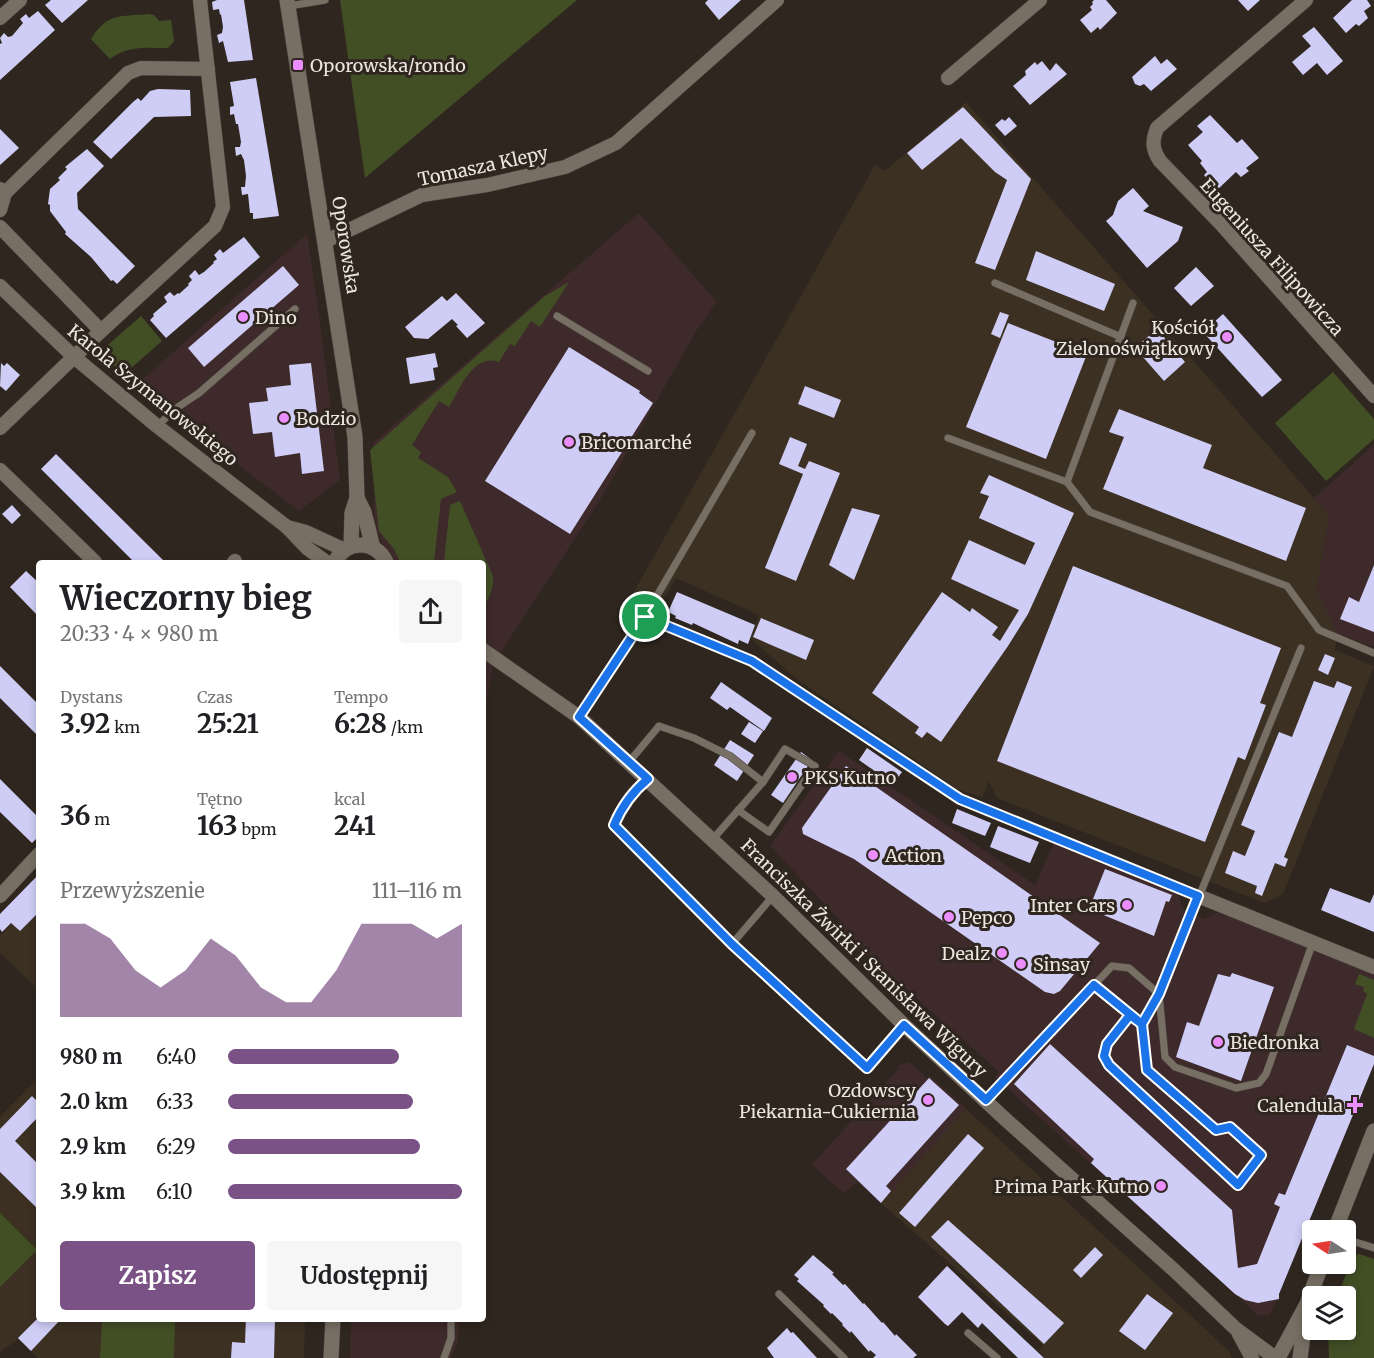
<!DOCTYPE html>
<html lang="pl">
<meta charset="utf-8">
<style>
body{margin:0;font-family:Merriweather,serif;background:#f6f6f6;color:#202124;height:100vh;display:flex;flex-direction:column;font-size:22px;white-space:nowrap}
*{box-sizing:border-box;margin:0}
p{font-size:20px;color:#757577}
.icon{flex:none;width:33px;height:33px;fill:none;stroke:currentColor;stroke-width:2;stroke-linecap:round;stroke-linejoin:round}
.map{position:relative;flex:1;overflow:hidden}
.drawer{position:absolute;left:36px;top:560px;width:450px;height:762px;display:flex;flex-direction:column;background:#fff;border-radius:6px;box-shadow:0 3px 9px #0003}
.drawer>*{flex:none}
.needle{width:39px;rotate:282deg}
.tools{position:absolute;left:1302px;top:1220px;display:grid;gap:12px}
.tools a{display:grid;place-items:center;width:54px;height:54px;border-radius:6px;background:#fff;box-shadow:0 3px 9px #0003;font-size:30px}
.pin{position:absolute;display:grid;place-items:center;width:51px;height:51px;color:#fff;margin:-26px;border:3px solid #fff;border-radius:50%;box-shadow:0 2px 6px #0007}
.round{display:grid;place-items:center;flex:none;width:63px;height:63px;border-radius:6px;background:#f6f6f6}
.headline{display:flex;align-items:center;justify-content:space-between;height:102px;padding:0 24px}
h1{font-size:33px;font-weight:700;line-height:45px}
.metrics{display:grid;grid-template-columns:repeat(3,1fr);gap:9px;height:102px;padding:6px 24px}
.metrics div{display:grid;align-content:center}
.metrics b{font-size:26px;font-weight:700}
.metrics small{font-size:16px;font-weight:400}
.metrics p{font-size:16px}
.chart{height:168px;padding:12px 24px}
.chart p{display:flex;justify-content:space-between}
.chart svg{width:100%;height:108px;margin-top:6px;fill:#7b5286;opacity:.7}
.primary-button{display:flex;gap:12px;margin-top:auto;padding:12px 24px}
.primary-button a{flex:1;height:69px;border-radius:6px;background:#7b5286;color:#fff;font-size:24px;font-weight:700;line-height:69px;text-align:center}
.primary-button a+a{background:#f6f6f6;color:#202124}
ul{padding:0 24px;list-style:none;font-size:20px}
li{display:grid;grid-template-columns:96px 72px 1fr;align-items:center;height:45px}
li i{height:15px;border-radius:8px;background:#7b5286}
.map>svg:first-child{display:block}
.commercial{fill:#3e2a2b}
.built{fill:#3c3023}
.green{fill:#424f25}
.building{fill:#cfcdf6}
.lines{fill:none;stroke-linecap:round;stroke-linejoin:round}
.service-casing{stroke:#4a433c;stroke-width:8}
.minor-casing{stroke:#4a433c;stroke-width:15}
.tertiary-casing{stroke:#4a433c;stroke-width:16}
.service{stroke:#776e64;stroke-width:7}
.minor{stroke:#776e64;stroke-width:14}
.tertiary{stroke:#776e64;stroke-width:15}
.route-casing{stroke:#fff;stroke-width:12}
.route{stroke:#1a73e8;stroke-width:8}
.poi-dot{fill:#ea8dfd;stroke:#2f271f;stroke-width:2}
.labels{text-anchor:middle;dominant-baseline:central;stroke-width:6;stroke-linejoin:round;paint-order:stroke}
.poi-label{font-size:18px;fill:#ebe6e0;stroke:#2f271f;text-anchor:start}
.street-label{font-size:18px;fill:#ebe6e0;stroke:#2f271f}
</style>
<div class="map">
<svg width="1374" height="1358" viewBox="0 0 1374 1358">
<rect width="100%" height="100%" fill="#2f271f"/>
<g class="commercial">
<polygon points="639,213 717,302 698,328 600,500 493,664 483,726 483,562 391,562 374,524 373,443"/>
<polygon points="307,234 320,322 340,480 299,511 135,386"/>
<polygon points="1374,445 1374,647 1337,633 1315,591 1329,515 1314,498"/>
<polygon points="839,751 1035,885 1054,843 1177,891 1183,909 1204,919 1223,910 1374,966 1374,1064 1279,1294 1279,1299 1277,1299 1270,1315 1259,1316 995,1077 999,1072 836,926 839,919 770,846"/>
<polygon points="909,1062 927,1078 930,1076 967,1109 881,1203 857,1182 844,1193 812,1165 899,1068 897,1066"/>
<polygon points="351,1319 459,1319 458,1340 451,1358 350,1358"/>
</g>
<g class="built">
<polygon points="966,102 1329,515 1316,591 1337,633 1335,650 1374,666 1283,894 1265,903 997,798 989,781 982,797 959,790 798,680 751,639 759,615 676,578 652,619 627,604 875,165 885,171"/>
<polygon points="39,896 39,990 0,953 0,936"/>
<polygon points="39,1077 39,1318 305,1319 304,1358 38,1358 18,1339 0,1352 0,1117"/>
<polygon points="966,1109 1229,1351 1232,1358 1046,1358 1039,1351 1043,1345 881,1203"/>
</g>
<g class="green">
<polygon points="340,0 577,0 365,178"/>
<path d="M149,14L154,15L159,21L171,20L174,41L168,48C148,48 127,45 110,59L91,39C108,12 120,17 149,14Z"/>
<path d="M569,282L540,327L531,321L515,346L510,344L499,362C473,353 460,389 449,407L439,401L412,445L421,452L418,458L448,477L457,492L441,499L434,562H400L394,549L379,531L370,450L545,296Z"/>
<polygon points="141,316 162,341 122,376 101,351"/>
<polygon points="1333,372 1374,419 1374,439 1326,481 1275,423"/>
<path d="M460,501L493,576C494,589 489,597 483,608V562H444L450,505Z"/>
<polygon points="1359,974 1374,980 1374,1038 1354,1029 1367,994 1363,991 1364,987 1355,984"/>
<polygon points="0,1213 37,1250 0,1287"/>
<polygon points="1359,1254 1374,1259 1374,1358 1329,1358 1328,1329 1346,1329 1346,1296 1338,1296 1352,1257"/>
<polygon points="102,1319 175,1319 174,1358 100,1358"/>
</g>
<g class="building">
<polygon points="51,0 88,0 62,23 45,5"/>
<polygon points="217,0 244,0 253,60 228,62 223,41 219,43 217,35 222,33 223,27 221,14 220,15 219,9 213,10 212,2"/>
<polygon points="708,0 741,0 719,20 705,3"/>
<polygon points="1094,0 1106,0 1117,13 1100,30 1098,27 1091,33 1080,20 1092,10 1090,7 1093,4 1092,2"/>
<polygon points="1238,0 1260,0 1248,11"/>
<polygon points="1352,0 1367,0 1371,6 1364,11 1368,18 1359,26 1356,24 1346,33 1333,18"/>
<polygon points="38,11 55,30 0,80 0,44 2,43 0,38 4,33 8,37 12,36 23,23 20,19 26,14 29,18"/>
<polygon points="1314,27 1343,61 1327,75 1317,63 1303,75 1292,62 1311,46 1302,36"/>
<polygon points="1155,56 1161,64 1167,59 1177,69 1151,91 1144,84 1140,86 1135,84 1132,77"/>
<polygon points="1042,61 1050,71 1056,63 1067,74 1030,105 1013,86 1026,75 1025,71 1035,62 1037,65"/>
<polygon points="256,78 279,216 253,219 253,213 250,213 248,194 242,195 241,187 245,187 246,176 244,160 241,154 236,156 235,147 240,147 241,142 238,124 236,124 234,114 230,115 230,107 234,106 230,82"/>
<polygon points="158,89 190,90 191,116 154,117 111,159 93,142 133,102 138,98 141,101 150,91"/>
<polygon points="963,107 1031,179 995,270 975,263 1007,180 995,172 961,138 922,170 907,153"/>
<polygon points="1210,115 1237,143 1242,139 1259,158 1246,168 1249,171 1241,177 1236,172 1217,190 1204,175 1207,172 1200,163 1202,161 1188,145 1203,132 1197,126"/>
<polygon points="1009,117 1017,126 1005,136 995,125 1002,119 1005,121"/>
<polygon points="0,129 19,148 0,165"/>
<polygon points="87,149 104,166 77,193 78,209 135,266 117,284 113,280 111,281 91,257 65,234 66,232 50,211 50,205 48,204 50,189 60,180 58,178 67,169 65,167"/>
<polygon points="1133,188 1149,206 1143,211 1183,227 1178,241 1147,268 1106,221 1113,215 1118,201"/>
<polygon points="244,237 260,257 166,338 150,320 154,316 153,314 167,302 164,297 170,292 174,296 178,293 179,294 189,285 188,284 192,280 189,276 195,270 199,275 204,272 214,263 213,262 217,259 214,255 220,249 223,253"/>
<polygon points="1036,251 1115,284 1104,311 1026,280"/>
<polygon points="283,266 299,285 204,367 188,348"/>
<polygon points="1196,267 1214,286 1191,306 1174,288"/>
<polygon points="456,293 485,323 467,338 456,326 458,325 452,319 428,339 414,338 405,327 442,296 447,301"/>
<polygon points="1000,312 1009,315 1000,338 991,334"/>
<polygon points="1223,314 1282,380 1262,397 1203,332"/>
<polygon points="1008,323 1087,354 1046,459 966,427"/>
<polygon points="1157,329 1185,362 1164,381 1135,348"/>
<polygon points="569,347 640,391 639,393 653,403 570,534 485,481"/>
<polygon points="435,353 438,367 433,368 435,380 410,384 406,358"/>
<polygon points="1,363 4,366 7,363 20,375 6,391 0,386"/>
<polygon points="311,363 324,471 302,474 300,453 275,457 272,432 253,434 249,403 268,401 266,388 291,385 289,365"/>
<polygon points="805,386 841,400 834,418 798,404"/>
<polygon points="1119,409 1212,445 1203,468 1306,508 1286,561 1103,489 1124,437 1109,432"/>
<polygon points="790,437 807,444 798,466 805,469 809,461 840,473 796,581 765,568 803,474 779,464"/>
<polygon points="56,454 165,562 134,562 41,469"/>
<polygon points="989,475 1074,513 1028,614 1008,646 941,742 927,732 922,738 915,733 919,727 872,693 942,592 970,612 972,608 998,627 992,635 1000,641 1019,610 951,579 969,540 1025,565 1035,543 979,518 989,496 980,493"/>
<polygon points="12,505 21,515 12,524 2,514"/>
<polygon points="852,508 880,515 854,580 829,565"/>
<polygon points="1374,565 1374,632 1340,619 1349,597 1359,602"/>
<polygon points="1073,566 1281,648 1260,703 1266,705 1253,739 1245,760 1238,757 1205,842 997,761"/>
<polygon points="26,571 39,583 39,617 10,587"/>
<polygon points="677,592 755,625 748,644 739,640 738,644 693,623 692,625 675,618 676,616 668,612"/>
<polygon points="761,618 814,640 806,660 753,637"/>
<polygon points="1325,654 1335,658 1328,675 1318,670"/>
<polygon points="0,666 39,705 39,737 0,698"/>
<polygon points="1314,681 1334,688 1337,681 1352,687 1284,857 1288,859 1285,867 1275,863 1262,896 1255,893 1257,886 1225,873 1233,851 1245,856 1255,831 1241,825 1279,732 1292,737"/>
<polygon points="721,682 772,718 764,731 730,707 727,710 710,698"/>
<polygon points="749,722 763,731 755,743 741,734"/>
<polygon points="730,740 754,755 737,781 714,765"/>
<polygon points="867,748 902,772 893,784 859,760"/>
<polygon points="801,752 812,760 783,803 771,795"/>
<polygon points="846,766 1100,943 1060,991 1054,994 1045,992 854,859 803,834 802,828"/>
<polygon points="0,779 39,818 39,836 32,843 0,812"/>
<polygon points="957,809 991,823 985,836 952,823"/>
<polygon points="998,826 1039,842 1030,863 990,847"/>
<polygon points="1105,869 1172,895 1169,902 1166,901 1154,936 1089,909"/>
<polygon points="39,874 39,912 20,931 11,923 2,932 0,929 0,914"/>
<polygon points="1330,888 1370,903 1374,894 1374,932 1321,910"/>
<polygon points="1232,973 1274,987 1241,1081 1176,1057 1187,1022 1199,1026 1218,974 1230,977"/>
<polygon points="1050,1044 1232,1210 1238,1268 1257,1264 1280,1207 1274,1204 1279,1193 1285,1195 1347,1045 1374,1056 1374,1064 1279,1294 1279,1299 1258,1303 1245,1300 1235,1294 1091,1163 1094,1159 1014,1084"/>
<polygon points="929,1078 959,1105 886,1186 891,1191 881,1203 846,1169"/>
<polygon points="32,1096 39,1103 39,1116 15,1141 39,1165 39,1210 0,1172 0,1129"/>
<polygon points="968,1134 984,1148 915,1227 899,1213"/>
<polygon points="948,1220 1064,1323 1044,1344 931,1237"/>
<polygon points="1095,1247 1103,1255 1081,1278 1073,1270"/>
<polygon points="813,1255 834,1273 832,1274 843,1285 845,1284 863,1304 864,1303 882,1323 883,1322 895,1336 896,1334 917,1355 913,1358 873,1358 876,1355 870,1350 869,1352 851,1331 850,1333 842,1325 843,1324 832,1313 831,1314 823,1306 824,1305 797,1281 799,1279 794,1275"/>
<polygon points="947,1266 994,1311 1044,1358 1018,1358 982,1323 978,1328 962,1312 948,1326 945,1324 918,1297"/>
<polygon points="1147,1294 1173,1313 1145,1350 1119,1331"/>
<polygon points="39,1317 39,1318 62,1318 31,1351 18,1338"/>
<polygon points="246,1318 275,1318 274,1358 231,1358 232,1342 245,1343"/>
<polygon points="787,1328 791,1333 793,1332 817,1358 774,1358 767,1348"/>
</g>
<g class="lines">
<defs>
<g id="service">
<polyline points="289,6 325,0"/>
<polyline points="995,283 1121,337"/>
<polyline points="1133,303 1067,482 1090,512 1287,586 1319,630 1374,653"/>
<polyline points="557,316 648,371"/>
<polyline points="157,426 178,407 199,393 295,309"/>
<polyline points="948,438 1067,482"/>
<polyline points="645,617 751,661 960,799 1198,896"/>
<polyline points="579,717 627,647 752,433"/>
<polyline points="629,762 659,726 694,738 730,756 763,782 712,840"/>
<path d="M648,779C632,792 622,806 614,825L732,944L773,896"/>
<polyline points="738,810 769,832 815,766 785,749 763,782"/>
<polyline points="732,944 867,1068 904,1025"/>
<path d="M1094,985L1130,1015C1117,1031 1100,1044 1109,1065L1238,1185L1261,1155L1230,1127L1216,1130L1147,1070L1142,1024L1130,1015"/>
<polyline points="1159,994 1165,1057 1175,1067 1236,1088 1259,1083 1266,1074 1313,942"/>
<polyline points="1142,1024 1159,994"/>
<polyline points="986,1100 1112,966 1129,968 1159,994 1301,648"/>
<polyline points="1346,1239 1374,1248"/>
<polyline points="779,1294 844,1358"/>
<polyline points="968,1333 997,1358"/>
<polyline points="444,1358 451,1338 451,1318"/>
</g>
<g id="minor">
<path d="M1306,0L1157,128C1152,141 1152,149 1160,161L1222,225L1374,396"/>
<polyline points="0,18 20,0"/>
<polyline points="948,78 1040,0"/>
<polyline points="0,189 5,193 0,210"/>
<polyline points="5,193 128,73 141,68 208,69"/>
<polyline points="0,227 101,331 215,226 223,207 200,0"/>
<polyline points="326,241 422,195 487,185 565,167 616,143 777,0"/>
<polyline points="0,286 74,357 157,426 287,527 307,548 326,562"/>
<polyline points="0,428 101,331"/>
<polyline points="0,470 95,562"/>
<polyline points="287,527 306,532 345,550"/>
<polyline points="234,562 235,561"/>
<polyline points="483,650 579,717 773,896 904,1025 1004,1118 1175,1271 1236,1329 1274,1357"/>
<polyline points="0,896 39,854"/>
<polyline points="1198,896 1374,967"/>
<polyline points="1239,1334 1252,1358"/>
</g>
<g id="tertiary">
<polyline points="287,0 355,437 357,498 352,513 351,546"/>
<polyline points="357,498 364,512 373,548"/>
<path d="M335,562C346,540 375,539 386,562"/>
<polyline points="1335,1230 1374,1131"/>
<polyline points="1279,1356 1307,1304 1322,1263"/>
<polyline points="331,1358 333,1318"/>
<polyline points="1300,1358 1306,1313"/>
</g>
</defs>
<use href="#service" class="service-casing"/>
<use href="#minor" class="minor-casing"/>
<use href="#tertiary" class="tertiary-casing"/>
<use href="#service" class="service"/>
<use href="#minor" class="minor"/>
<use href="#tertiary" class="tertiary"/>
</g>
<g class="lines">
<defs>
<path id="route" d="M645,617L579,717L648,779C632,792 622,806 614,825L732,944L867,1068L904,1025L986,1100L1094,985L1142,1024L1147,1070L1216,1130L1230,1127L1261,1155L1238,1185L1109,1065L1104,1056L1107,1044L1130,1015L1142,1024L1159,994L1198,896L960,799L752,661L645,617"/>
</defs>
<use href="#route" class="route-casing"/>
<use href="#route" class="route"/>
</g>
<g class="poi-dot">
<rect x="292" y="59" width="12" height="12" rx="3"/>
<circle cx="243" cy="317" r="6"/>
<circle cx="1227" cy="337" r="6"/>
<circle cx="284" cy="418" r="6"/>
<circle cx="569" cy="442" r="6"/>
<circle cx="792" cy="777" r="6"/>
<circle cx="873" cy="855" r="6"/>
<circle cx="1127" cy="905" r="6"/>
<circle cx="949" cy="917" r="6"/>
<circle cx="1002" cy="953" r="6"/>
<circle cx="1021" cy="964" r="6"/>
<circle cx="1218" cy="1042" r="6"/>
<circle cx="928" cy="1100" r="6"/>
<path d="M1352 1096h6v6h6v6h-6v6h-6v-6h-6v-6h6z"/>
<circle cx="1161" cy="1186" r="6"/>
</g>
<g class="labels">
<g class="poi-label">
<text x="310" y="65">Oporowska/rondo</text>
<text x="255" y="317">Dino</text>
<text x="1215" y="327" text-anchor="end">Kościół<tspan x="1215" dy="21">Zielonoświątkowy</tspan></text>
<text x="296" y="418">Bodzio</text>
<text x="581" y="442">Bricomarché</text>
<text x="804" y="777">PKS Kutno</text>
<text x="885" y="855">Action</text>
<text x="1115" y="905" text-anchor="end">Inter Cars</text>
<text x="961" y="917">Pepco</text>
<text x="990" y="953" text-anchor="end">Dealz</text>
<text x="1033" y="964">Sinsay</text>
<text x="1230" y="1042">Biedronka</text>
<text x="916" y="1090" text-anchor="end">Ozdowscy<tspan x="916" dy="21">Piekarnia-Cukiernia</tspan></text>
<text x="1343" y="1105" text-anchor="end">Calendula</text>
<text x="1149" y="1186" text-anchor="end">Prima Park Kutno</text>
</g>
<g class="street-label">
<text transform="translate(483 166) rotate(-12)">Tomasza Klepy</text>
<text transform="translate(346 245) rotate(81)">Oporowska</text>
<text transform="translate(1272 257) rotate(48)">Eugeniusza Filipowicza</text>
<text transform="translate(153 395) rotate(39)">Karola Szymanowskiego</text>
<text transform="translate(864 958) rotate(44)">Franciszka Żwirki i Stanisława Wigury</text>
</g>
</g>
</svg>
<div class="tools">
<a><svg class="needle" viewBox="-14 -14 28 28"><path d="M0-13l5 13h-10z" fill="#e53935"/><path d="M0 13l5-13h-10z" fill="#757577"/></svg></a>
<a><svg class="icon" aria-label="layers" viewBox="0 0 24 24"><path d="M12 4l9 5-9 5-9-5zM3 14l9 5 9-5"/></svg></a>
</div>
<div class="pin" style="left:645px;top:617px;background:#1e9e55"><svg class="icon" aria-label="arrive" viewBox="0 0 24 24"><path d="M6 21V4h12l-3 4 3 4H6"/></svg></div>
<section class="drawer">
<div class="headline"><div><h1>Wieczorny bieg</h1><p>20:33 · 4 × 980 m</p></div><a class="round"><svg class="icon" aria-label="share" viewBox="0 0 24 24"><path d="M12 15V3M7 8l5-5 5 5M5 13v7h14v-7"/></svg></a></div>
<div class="metrics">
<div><p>Dystans</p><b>3.92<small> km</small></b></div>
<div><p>Czas</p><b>25:21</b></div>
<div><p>Tempo</p><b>6:28<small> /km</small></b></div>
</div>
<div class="metrics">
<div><b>36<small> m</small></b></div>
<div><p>Tętno</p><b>163<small> bpm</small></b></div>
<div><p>kcal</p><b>241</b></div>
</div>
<div class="chart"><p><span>Przewyższenie</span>111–116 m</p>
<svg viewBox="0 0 160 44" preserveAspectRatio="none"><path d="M0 44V6L10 6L20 12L30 25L40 32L50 25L60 12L70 19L80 32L90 38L100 38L110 25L120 6L130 6L140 6L150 12L160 6V44z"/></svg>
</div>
<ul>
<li><b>980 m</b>6:40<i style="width:73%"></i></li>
<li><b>2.0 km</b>6:33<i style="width:79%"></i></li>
<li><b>2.9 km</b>6:29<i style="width:82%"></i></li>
<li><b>3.9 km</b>6:10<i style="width:100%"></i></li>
</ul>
<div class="primary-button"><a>Zapisz</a><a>Udostępnij</a></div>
</section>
</div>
